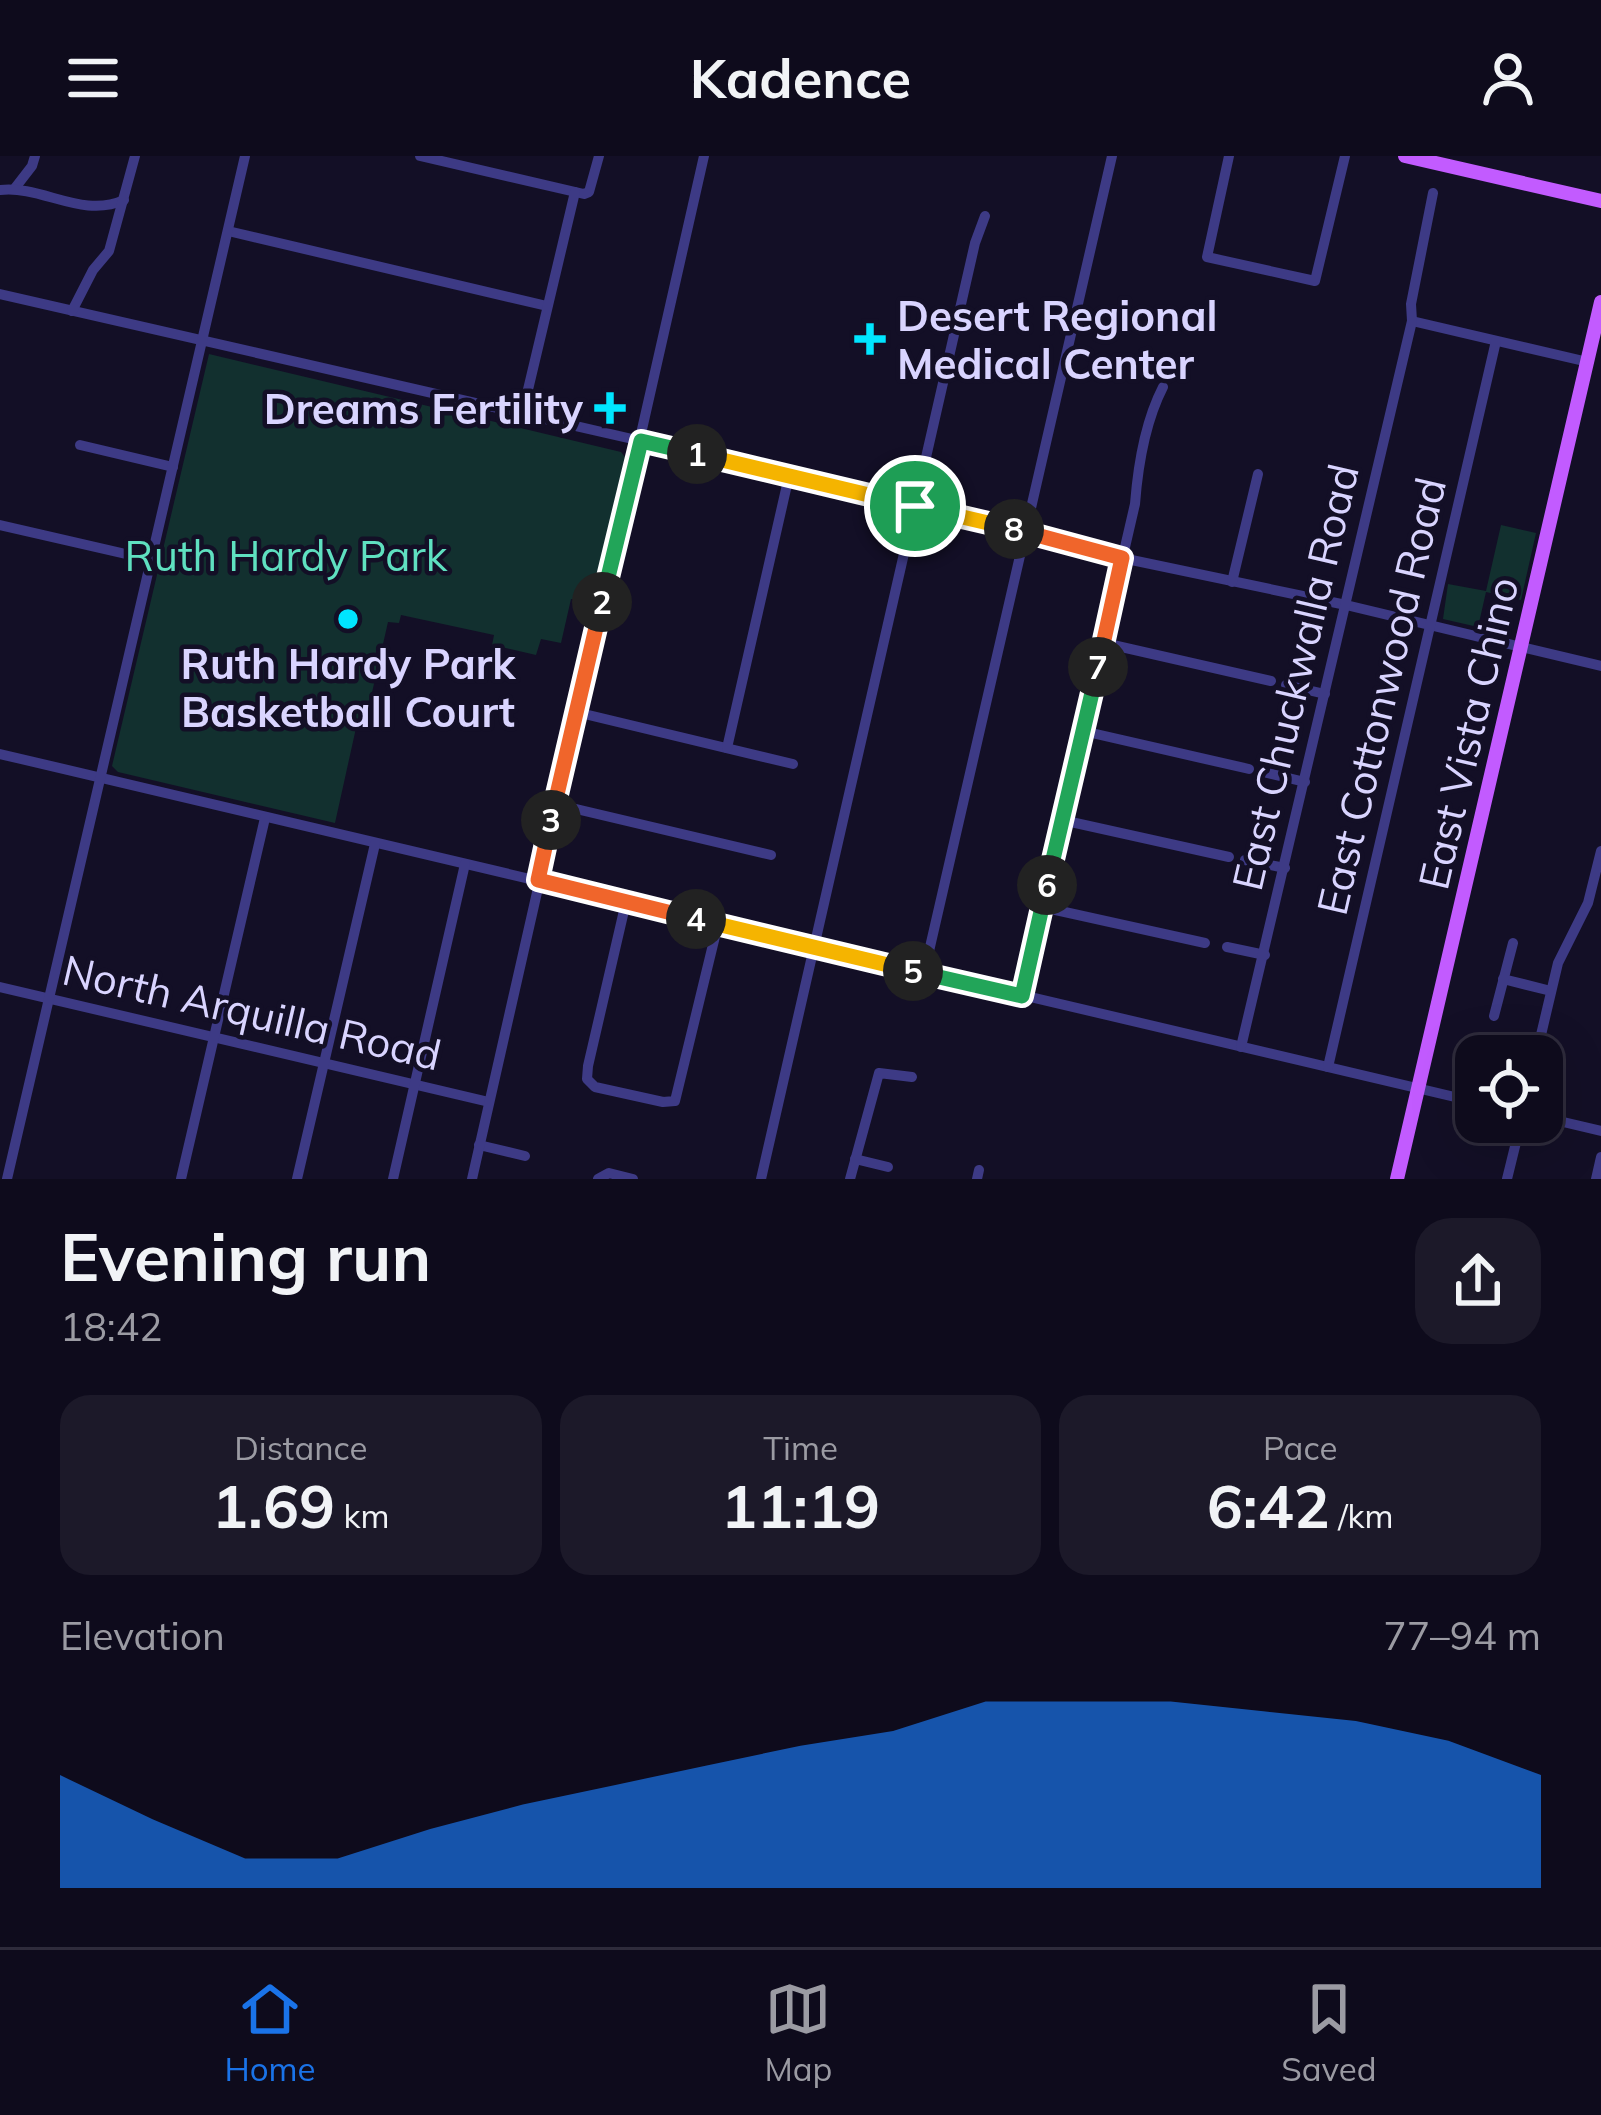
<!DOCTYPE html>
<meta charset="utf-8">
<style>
body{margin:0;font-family:Mulish,sans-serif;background:#1c1929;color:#f1f3f6;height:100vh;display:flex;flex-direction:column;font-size:45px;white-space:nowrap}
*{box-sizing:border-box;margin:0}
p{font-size:39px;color:#9b9ba3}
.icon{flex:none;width:66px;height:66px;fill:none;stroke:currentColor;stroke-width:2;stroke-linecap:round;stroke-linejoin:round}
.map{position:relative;height:1023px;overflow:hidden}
.drawer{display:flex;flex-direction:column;background:#0e0b1c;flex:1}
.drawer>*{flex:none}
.buttons{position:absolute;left:1455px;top:879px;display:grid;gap:24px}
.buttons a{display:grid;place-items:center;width:108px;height:108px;border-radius:24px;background:#0e0b1c;box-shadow:0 12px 48px #0002,0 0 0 3px #2e2b3b;font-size:60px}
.pin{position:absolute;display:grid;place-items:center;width:102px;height:102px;color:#fff;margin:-51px;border:6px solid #fff;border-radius:50%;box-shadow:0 3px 12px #0007}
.km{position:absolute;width:60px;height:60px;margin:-30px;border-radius:50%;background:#222;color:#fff;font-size:33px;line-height:60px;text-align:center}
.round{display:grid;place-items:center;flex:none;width:126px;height:126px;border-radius:36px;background:#1c1929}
.headline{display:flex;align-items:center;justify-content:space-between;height:204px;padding:0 60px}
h1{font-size:66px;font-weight:700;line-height:90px}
.metrics{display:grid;grid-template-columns:repeat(3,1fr);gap:18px;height:204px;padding:12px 60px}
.metrics div{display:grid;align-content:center;border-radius:30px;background:#1c1929;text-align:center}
.metrics b{font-size:60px;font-weight:700}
.metrics small{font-size:33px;font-weight:400}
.metrics p{font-size:33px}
.chart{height:336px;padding:24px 60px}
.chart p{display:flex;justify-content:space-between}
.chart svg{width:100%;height:216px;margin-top:12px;fill:#1a73e8;opacity:.7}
header{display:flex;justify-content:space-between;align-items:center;height:156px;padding:0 60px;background:#0e0b1c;font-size:54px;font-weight:700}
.tab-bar{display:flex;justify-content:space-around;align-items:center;height:168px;border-top:3px solid #2e2b3b;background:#0e0b1c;font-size:33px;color:#9b9ba3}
.tab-bar a{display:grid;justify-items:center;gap:6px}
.tab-bar .current{color:#1a73e8}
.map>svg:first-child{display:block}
.green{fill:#12302f}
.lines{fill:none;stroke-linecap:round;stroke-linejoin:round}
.minor{stroke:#3d3a85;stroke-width:10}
.major{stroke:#c25bff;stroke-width:14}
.split-1-casing{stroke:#fff;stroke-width:24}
.split-2-casing{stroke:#fff;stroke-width:24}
.split-3-casing{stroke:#fff;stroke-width:24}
.split-4-casing{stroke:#fff;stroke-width:24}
.split-5-casing{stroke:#fff;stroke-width:24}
.split-6-casing{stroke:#fff;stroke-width:24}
.split-7-casing{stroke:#fff;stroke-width:24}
.split-8-casing{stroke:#fff;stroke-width:24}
.split-9-casing{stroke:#fff;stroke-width:24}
.split-1{stroke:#f5b400;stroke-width:15}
.split-2{stroke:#22a559;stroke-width:15}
.split-3{stroke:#f0652b;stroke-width:15}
.split-4{stroke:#f0652b;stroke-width:15}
.split-5{stroke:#f5b400;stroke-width:15}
.split-6{stroke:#22a559;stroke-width:15}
.split-7{stroke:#22a559;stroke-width:15}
.split-8{stroke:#f0652b;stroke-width:15}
.split-9{stroke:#f5b400;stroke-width:15}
.poi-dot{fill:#00e5ff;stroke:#130f26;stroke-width:4.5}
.labels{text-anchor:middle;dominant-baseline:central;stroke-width:9;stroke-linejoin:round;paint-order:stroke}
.poi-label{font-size:42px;font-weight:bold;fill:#d9d4ff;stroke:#130f26;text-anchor:start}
.park-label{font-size:42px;fill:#5fe0c0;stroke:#130f26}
.street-label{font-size:42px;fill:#d9d4ff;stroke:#130f26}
</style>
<header><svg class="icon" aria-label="menu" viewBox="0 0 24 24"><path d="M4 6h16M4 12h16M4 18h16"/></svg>Kadence<svg class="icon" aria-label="person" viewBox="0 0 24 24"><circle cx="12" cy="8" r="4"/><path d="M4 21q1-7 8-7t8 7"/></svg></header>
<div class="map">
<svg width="1601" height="1023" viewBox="0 0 1601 1023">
<rect width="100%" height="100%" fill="#130f26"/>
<g class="green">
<polygon points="209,198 621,296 625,301 590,446 571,443 561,487 541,483 536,499 497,490 493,505 489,505 494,479 401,459 399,467 388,466 366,563 356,572 335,667 118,616 112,610"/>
<polygon points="1501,369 1536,377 1521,444 1486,436 1478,471 1443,463 1448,428 1486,435"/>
</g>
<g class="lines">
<g class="minor">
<polyline points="420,0 584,38 589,36 599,0"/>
<polyline points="1229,0 1207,101 1315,125 1345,0"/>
<polyline points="15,32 32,10 35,0"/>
<path d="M0,34C42,29 82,63 124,44"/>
<polyline points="228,75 547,150"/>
<polyline points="0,138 641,285 1122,402 1346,449 1601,510"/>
<polyline points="72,155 93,114 109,95 135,0"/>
<polyline points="1412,165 1588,206"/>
<polyline points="526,242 575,36"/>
<polyline points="80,289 173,311"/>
<polyline points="0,369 152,404"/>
<polyline points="1232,426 1258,318"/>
<polyline points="1104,487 1271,525"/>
<polyline points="1286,529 1325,538"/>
<polyline points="576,556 793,608"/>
<polyline points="1083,575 1249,613"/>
<polyline points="727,592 789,320"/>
<polyline points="0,598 1476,946"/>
<polyline points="1267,617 1305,626"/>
<polyline points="555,648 771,699"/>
<polyline points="1062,664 1229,701"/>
<polyline points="1245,704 1285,712"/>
<polyline points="626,746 588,910 587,923 595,931 663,946 675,945 718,768"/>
<polyline points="1042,751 1205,787"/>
<polyline points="1227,791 1265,799"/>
<polyline points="924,817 1112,0"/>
<polyline points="1503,823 1551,835"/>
<polyline points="0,831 489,946"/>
<path d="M1021,840L1135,348C1138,309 1145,266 1163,231"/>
<polyline points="1494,860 1513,787"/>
<polyline points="1241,891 1412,165 1411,148 1433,37"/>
<polyline points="1536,900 1558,807 1588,747 1601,695"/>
<polyline points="1328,911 1496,185"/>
<polyline points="1542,961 1601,975"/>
<polyline points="479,989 525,1000"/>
<polyline points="855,1003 888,1011"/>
<polyline points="7,1023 245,0"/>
<polyline points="181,1023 265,662"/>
<polyline points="297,1023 375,688"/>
<polyline points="393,1023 465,708"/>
<polyline points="472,1023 704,0"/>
<polyline points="598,1023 609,1017 633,1023"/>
<polyline points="761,1023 975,87 985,60"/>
<polyline points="850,1023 879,917 912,921"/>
<polyline points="977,1023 979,1014"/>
<polyline points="1507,1023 1521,966"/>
<polyline points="1596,1023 1601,1001"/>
</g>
<g class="major">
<polyline points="1405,0 1601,45"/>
<polyline points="1397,1023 1601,146"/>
</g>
</g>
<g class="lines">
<defs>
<polyline id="split-1" points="697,298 915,350"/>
<polyline id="split-2" points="602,446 641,285 697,298"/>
<polyline id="split-3" points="551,664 602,446"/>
<polyline id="split-4" points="551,664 538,724 696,763"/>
<polyline id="split-5" points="696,763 913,815"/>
<polyline id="split-6" points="913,815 1022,840 1047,729"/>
<polyline id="split-7" points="1047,729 1098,511"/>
<polyline id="split-8" points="1014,373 1122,402 1098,511"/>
<polyline id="split-9" points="915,350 1014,373"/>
</defs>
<use href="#split-1" class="split-1-casing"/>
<use href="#split-2" class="split-2-casing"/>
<use href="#split-3" class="split-3-casing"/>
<use href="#split-4" class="split-4-casing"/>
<use href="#split-5" class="split-5-casing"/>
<use href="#split-6" class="split-6-casing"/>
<use href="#split-7" class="split-7-casing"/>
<use href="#split-8" class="split-8-casing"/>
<use href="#split-9" class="split-9-casing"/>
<use href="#split-1" class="split-1"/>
<use href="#split-2" class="split-2"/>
<use href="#split-3" class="split-3"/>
<use href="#split-4" class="split-4"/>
<use href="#split-5" class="split-5"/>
<use href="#split-6" class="split-6"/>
<use href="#split-7" class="split-7"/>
<use href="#split-8" class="split-8"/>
<use href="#split-9" class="split-9"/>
</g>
<g class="poi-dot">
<path d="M864 165h12v12h12v12h-12v12h-12v-12h-12v-12h12z"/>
<path d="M604 234h12v12h12v12h-12v12h-12v-12h-12v-12h12z"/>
<circle cx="348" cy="463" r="12"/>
</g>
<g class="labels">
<g class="poi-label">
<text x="897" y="159">Desert Regional<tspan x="897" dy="48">Medical Center</tspan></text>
<text x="583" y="252" text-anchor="end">Dreams Fertility</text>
<text x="348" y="507" text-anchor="middle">Ruth Hardy Park<tspan x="348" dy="48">Basketball Court</tspan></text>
</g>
<g class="park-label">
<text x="286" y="399">Ruth Hardy Park</text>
</g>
<g class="street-label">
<text transform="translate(1295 521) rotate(-77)">East Chuckwalla Road</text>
<text transform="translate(1381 540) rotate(-77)">East Cottonwood Road</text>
<text transform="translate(1468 577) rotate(-77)">East Vista Chino</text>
<text transform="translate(252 856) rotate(13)">North Arquilla Road</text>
</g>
</g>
</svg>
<div class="buttons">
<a><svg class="icon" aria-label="locate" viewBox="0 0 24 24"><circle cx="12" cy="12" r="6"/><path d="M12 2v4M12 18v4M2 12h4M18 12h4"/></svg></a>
</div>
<div class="pin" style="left:915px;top:350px;background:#1e9e55"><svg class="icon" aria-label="arrive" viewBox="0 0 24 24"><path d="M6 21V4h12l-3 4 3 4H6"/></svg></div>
<b class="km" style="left:697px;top:298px">1</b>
<b class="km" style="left:602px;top:446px">2</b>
<b class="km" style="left:551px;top:664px">3</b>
<b class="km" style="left:696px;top:763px">4</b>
<b class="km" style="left:913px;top:815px">5</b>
<b class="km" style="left:1047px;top:729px">6</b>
<b class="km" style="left:1098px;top:511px">7</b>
<b class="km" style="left:1014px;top:373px">8</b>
</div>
<section class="drawer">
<div class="headline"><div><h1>Evening run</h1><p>18:42</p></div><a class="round"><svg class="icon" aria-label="share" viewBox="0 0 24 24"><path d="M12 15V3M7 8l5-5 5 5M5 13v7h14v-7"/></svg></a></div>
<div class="metrics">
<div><p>Distance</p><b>1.69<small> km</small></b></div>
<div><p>Time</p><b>11:19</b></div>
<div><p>Pace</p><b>6:42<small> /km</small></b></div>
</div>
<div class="chart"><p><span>Elevation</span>77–94 m</p>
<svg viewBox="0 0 160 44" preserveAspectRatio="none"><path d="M0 44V21L10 30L20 38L30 38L40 32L50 27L60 23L70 19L80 15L90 12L100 6L110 6L120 6L130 8L140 10L150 14L160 21V44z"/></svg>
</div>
</section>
<nav class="tab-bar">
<a class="current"><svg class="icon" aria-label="home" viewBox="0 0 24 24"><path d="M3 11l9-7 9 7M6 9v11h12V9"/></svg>Home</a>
<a><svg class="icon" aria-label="map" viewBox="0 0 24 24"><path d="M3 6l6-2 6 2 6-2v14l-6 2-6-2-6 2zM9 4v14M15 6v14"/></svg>Map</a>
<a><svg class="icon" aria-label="saved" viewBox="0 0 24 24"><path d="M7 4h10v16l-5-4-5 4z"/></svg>Saved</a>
</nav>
